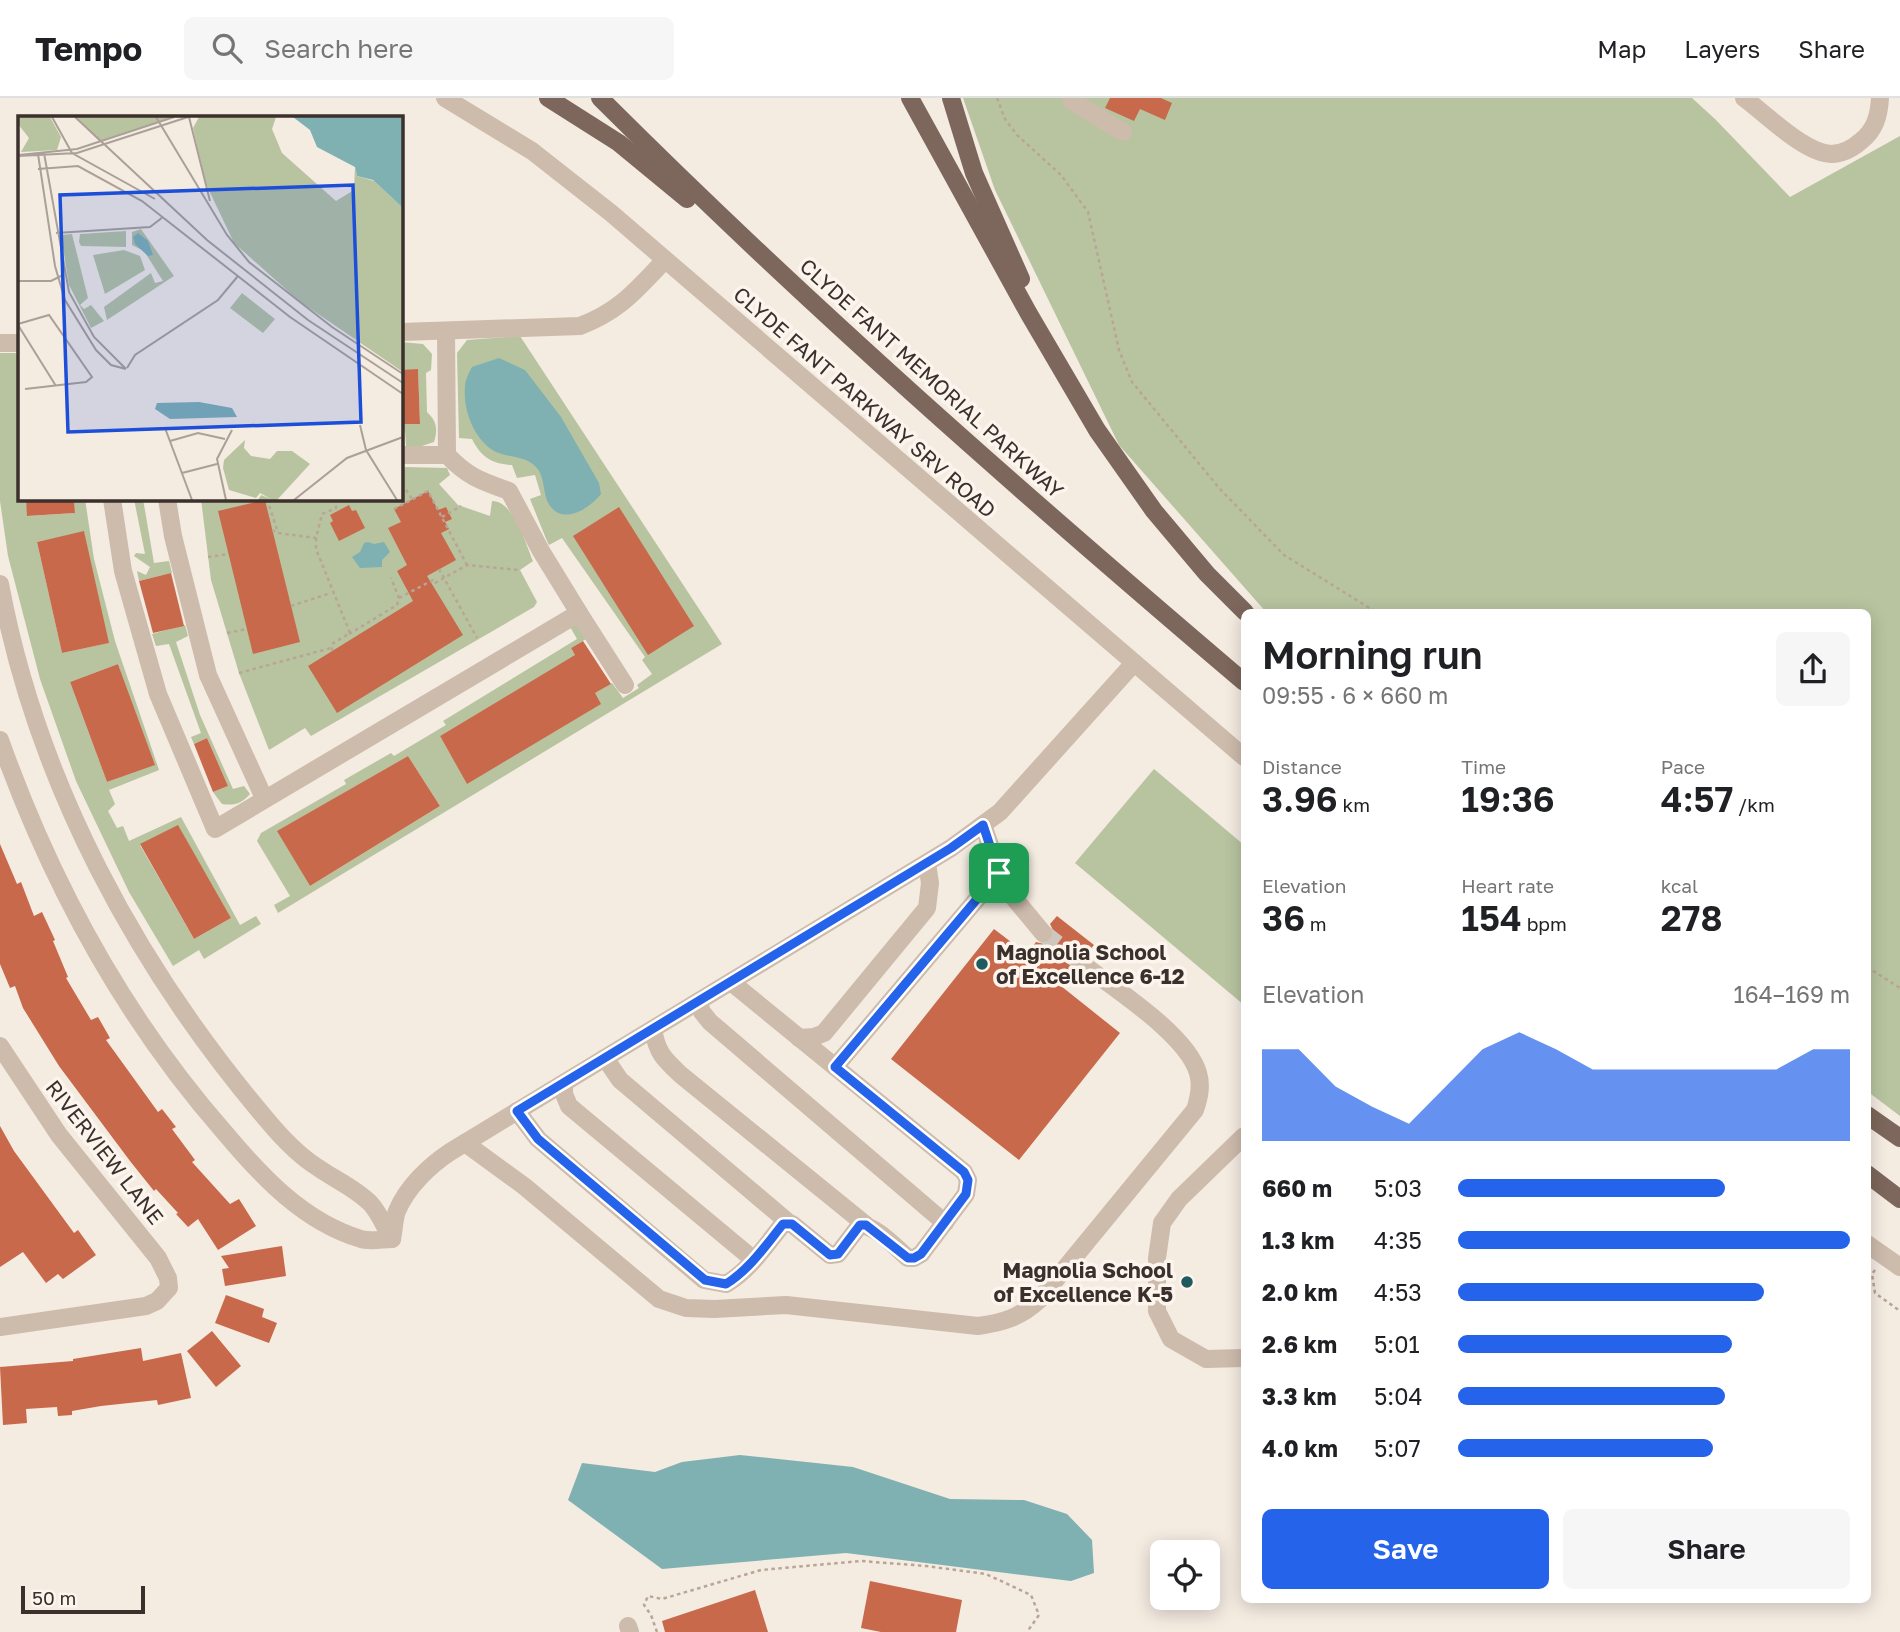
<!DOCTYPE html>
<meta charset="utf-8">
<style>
body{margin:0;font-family:"Golos Text",sans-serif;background:#f6f6f6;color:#202124;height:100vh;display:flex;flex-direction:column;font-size:26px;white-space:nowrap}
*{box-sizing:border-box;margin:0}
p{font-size:23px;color:#757577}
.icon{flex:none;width:38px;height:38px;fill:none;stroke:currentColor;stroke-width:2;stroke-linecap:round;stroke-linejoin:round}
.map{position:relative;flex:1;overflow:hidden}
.panel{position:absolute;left:1241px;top:511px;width:630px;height:994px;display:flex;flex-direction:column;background:#fff;border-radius:10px;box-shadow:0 4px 18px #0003}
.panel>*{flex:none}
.buttons{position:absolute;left:1150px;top:1442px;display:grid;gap:14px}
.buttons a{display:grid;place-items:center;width:70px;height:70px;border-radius:10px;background:#fff;box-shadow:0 4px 18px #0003;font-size:35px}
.scale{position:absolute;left:21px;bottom:18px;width:124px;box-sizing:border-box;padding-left:7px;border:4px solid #3b302b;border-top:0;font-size:19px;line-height:24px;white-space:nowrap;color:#3b302b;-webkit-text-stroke:5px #fbf5ee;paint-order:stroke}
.pin{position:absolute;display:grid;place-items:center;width:60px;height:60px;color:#fff;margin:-30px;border-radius:14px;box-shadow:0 4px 10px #0006}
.round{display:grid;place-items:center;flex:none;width:74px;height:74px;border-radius:10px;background:#f6f6f6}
.headline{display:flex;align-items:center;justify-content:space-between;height:119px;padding:0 21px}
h1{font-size:38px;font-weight:600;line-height:52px}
.metrics{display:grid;grid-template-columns:repeat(3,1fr);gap:10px;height:119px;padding:7px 21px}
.metrics div{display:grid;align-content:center}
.metrics b{font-size:35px;font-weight:600}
.metrics small{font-size:19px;font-weight:400}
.metrics p{font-size:19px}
.chart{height:196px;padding:14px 21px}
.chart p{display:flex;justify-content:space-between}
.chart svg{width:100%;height:126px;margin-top:7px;fill:#2563eb;opacity:.7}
.action{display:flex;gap:14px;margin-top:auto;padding:14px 21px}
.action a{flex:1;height:80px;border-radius:10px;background:#2563eb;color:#fff;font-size:28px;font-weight:600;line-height:80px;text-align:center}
.action a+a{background:#f6f6f6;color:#202124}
ul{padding:0 21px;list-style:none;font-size:23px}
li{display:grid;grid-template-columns:112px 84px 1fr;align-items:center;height:52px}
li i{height:18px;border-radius:9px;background:#2563eb}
header{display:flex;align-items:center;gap:42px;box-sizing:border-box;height:98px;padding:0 35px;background:#fff;border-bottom:2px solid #e0e0e0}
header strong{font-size:33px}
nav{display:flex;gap:38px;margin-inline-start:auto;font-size:24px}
.search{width:490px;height:63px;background:#f6f6f6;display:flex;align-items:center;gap:18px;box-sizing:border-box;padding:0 24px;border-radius:10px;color:#757577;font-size:26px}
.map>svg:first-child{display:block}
.green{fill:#b8c4a0;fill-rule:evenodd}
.water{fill:#7fb0b2}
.building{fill:#c8694b}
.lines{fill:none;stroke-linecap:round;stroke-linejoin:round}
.minor-tunnel{stroke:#cfc6bd;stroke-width:18;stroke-dasharray:18 9;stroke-linecap:butt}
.path{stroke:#b9a596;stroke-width:2.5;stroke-dasharray:3.5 3.5;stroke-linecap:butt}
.minor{stroke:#cdbbac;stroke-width:18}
.major{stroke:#7d675c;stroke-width:18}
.minor-bridge{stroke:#cdbbac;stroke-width:18}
.route-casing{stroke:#fff;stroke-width:14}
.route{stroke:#2563eb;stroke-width:9}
.poi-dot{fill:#1f5a5e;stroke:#fbf5ee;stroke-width:2.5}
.labels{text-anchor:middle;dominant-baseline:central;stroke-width:7;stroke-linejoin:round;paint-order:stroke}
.street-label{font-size:21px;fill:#3b302b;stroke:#fbf5ee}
.poi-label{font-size:21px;font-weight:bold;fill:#3b302b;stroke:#fbf5ee;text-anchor:start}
.inset-road{fill:none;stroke:#aaa098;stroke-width:2}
.view{fill:#1d4ed8;fill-opacity:0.15;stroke:#1d4ed8;stroke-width:3.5}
.inset-edge{fill:none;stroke:#3b302b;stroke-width:3.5}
</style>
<header>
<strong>Tempo</strong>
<div class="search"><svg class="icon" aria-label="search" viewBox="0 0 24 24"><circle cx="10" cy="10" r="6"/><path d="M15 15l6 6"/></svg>Search here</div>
<nav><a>Map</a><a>Layers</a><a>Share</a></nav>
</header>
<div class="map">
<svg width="1900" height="1534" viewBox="0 0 1900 1534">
<rect width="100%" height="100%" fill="#f4ebe1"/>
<g class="green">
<polygon points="963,0 1692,0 1715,21 1790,99 1900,38 1900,1018 1867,993 1867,514 1266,514 1119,347 995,92"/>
<path d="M520,238L722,546L278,815L274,807L290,798L257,743L261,735L346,686L344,682L391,655L394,658L446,627L443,623L577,541L569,527L575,524L586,541L571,550L597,594L612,585L623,600L639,590L637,587L652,576L642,562L645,559L562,440L549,447L547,443L530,401L541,397L535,377L517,380L512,367C492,366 481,359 472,341L459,340L457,255L467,242ZM571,560L467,685L440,638ZM408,658L440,708L310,788L278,733Z"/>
<path d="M401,244L423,246L432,256L431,272L426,275L427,314C437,323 438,332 434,344L416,350L406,348L405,333H401V326H420L418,272H401Z"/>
<path d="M0,255H19V401H26L28,418L75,415L74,401H85L94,461L115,543L159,672L109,692L115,706L108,713L117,730L123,728L129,743L181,719L240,827L256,818L261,826L204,861L199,852L173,868L129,794L76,683L40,581L8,458L0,403ZM84,434L108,545L62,555L37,444ZM118,566L154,667L107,684L70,584ZM178,728L231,820L194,841L140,747Z"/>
<path d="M405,369L447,370L450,377L439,386L458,407L490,418L492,403C513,402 526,446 533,463L520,472L537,504L534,509L311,638L305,630L269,652L239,575L211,482L201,401H401V386Z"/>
<polygon points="134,401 143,401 154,465 169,463 172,475 139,483 137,473 146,477 150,469 134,458 136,455 145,456"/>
<path d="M185,527L188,538L176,544L200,617L233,691L244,688L250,696C242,705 235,708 222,706L213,694L228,688L207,640L194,646L191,639L201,635L169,546L156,548L152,536Z"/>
<polygon points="1154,671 1244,747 1244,907 1075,765"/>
</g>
<g class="water">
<path d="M499,260L525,272L561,319L599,385L601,396C591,409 565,427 551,409C542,399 546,379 536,369C524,356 505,361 491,351C473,338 463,311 465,289C465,282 469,275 472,269Z"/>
<polygon points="368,444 374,446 384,444 390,454 382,462 382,469 360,470 352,459 360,454 364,445"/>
<polygon points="740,1357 853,1369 950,1401 1024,1402 1067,1416 1092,1442 1094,1475 1071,1483 846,1455 662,1471 568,1402 582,1365 655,1374 682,1364"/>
</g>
<g class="building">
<polygon points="1110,0 1161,0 1172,5 1165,22 1140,11 1134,23 1105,10"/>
<polygon points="418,271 420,326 401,326 401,272"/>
<polygon points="428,393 438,412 446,409 452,421 445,424 449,431 441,435 456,462 427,478 463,537 337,615 308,568 413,503 397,473 407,467 388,430 401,424 394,411"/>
<polygon points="26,401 74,401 75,415 27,418"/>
<polygon points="265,402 300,544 253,556 218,413"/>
<polygon points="349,407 352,413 356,412 365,430 339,443 330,425 333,423 330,417"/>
<polygon points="619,409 694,528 648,557 573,438"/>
<polygon points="84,433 109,545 62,555 37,444"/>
<polygon points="171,475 184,528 153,535 139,483"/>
<polygon points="583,543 611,586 595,595 601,606 467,686 440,638 575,557 571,550"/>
<polygon points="118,566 155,667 107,684 70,584"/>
<polygon points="207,640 228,688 213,694 194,646"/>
<polygon points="408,658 440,708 310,788 277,733"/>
<polygon points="178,727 231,820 194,841 140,746"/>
<polygon points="0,746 17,786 21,784 34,818 42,814 55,842 53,843 68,879 66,880 91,922 98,919 110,940 106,942 158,1014 162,1011 176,1029 172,1031 195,1062 192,1064 230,1106 239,1101 256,1128 218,1152 198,1121 188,1129 176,1116 178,1115 156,1091 154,1093 130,1063 59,968 23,910 15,888 10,890 0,866"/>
<polygon points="1057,818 1094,847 1087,855 1081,853 1071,857 1069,863 1073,873 1061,888 1120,935 1019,1062 891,961 994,831 1027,856 1036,844 1044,846 1051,843 1054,834 1050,826"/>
<polygon points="0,1028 14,1053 74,1135 78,1132 96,1157 63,1181 58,1176 46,1185 23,1154 0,1169"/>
<polygon points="282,1148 286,1178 225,1188 222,1171 229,1170 221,1158"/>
<polygon points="226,1197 264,1211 262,1219 277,1225 269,1245 215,1225"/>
<polygon points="212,1233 241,1268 216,1289 187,1253"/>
<polygon points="141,1250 143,1263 181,1255 191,1300 158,1307 157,1302 101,1308 72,1313 72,1317 58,1318 57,1309 26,1311 27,1325 3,1327 0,1269 73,1263 73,1261"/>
<polygon points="870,1483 962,1502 956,1534 881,1534 861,1530"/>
<polygon points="755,1492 768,1534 665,1534 662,1523"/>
</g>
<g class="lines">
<polyline class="minor-tunnel" points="1043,835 1080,864"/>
<g class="path">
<polyline points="997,0 1005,21 1017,37 1061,77 1088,114 1119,252 1132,284 1219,390 1284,457 1376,514"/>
<polyline points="402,386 412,401"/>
<polyline points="270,401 269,407 278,435"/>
<polyline points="394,411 428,393 467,467"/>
<polyline points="442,419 461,408"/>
<polyline points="272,432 278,435 316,440 322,416 336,410 336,401"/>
<polyline points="316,440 316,451 350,535 332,546 332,553"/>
<polyline points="208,459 228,456"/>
<polyline points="439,471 477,540"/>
<polyline points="399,500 433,482 435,485 467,467 519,472"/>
<polyline points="291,508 331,495"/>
<polyline points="227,535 247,531"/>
<polyline points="349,536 397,507 399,500 391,480"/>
<polyline points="239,575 331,550"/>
<polyline points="1867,869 1900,890"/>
<polyline points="1875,1172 1872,1176 1875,1195 1900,1213"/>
<polyline points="657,1534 651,1517 644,1507 648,1498 662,1501 761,1472 861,1463 926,1468 986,1476 1031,1497 1039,1517 1027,1534"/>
</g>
<g class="minor">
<polyline points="445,0 532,53 611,115 1244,659"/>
<polyline points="1072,0 1072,3 1123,34"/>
<path d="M1744,0C1766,16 1804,55 1831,56C1843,56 1853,50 1861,43C1875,32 1879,18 1880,0"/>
<path d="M401,234L580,228C620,213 636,192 665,162"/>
<polyline points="0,245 19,245"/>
<polyline points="401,357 447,357"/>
<path d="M112,401L123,473L158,596L215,731L579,515L541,453L509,393C481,383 468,379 447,357L446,233"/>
<polyline points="167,401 173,438 208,577 264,700"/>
<path d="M0,486C37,685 137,869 267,1022C282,1040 298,1057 317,1069C334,1081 355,1090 370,1105C379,1114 385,1130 392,1141"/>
<polyline points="579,515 625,587"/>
<path d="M0,642C51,785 124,920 225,1035C262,1079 304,1124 361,1141C370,1144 383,1141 392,1141"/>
<polyline points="983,727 1004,788 1043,835"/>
<polyline points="698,904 702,914 710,924 945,1125"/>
<path d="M653,931C657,955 664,961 681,977L866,1127"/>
<polyline points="799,940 814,939 824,935 927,810 930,785 927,765"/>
<polyline points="0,948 59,1037 158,1160 168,1180 169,1190 157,1203 146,1208 0,1229"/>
<polyline points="605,960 620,982 788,1124"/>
<polyline points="835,969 999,775"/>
<polyline points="564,985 564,996 569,1008 754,1162"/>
<path d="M517,1013L538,1041L704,1182L726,1186C750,1172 766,1147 783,1126H792L830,1157L838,1156L860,1127C877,1128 896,1150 908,1160H914L921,1156L966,1096L968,1082L964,1074L731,884"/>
<polyline points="1244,1038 1179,1101 1162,1125 1157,1160 1157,1213 1171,1241 1206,1261 1244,1260"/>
<path d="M465,1045L524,1088L659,1201L686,1210L715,1211L786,1207L978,1228C1002,1225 1021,1219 1039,1202L1195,1012C1199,1000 1202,988 1198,975C1187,936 1113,890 1080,864"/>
<path d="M392,1141C394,1132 394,1121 397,1113C407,1089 429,1068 450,1054L951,750L1000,714L1134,565"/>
<polyline points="628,1528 630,1534"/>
</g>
<g class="major">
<polyline points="548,0 619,45 687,101"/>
<path d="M600,0C805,205 1023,396 1244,584"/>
<polyline points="910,0 1029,216 1097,332 1154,413 1207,476 1245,514"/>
<polyline points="951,0 974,75 1021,181"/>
<polyline points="1867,1017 1900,1040"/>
<polyline points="1867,1076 1900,1101"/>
</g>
<polyline class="minor-bridge" points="1867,1146 1900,1169"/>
</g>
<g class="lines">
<defs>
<path id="route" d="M983,727L999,775L835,969L964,1074L968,1082L966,1096L921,1156L914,1160H908L866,1127H860L838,1156L830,1157L792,1126H783C766,1147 750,1171 726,1186L705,1182L538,1041L517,1013L951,750Z"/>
</defs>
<use href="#route" class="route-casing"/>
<use href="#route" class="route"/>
</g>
<g class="poi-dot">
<circle cx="982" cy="866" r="7"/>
<circle cx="1187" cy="1184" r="7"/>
</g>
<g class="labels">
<g class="street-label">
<text transform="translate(932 280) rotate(42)">CLYDE FANT MEMORIAL PARKWAY</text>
<text transform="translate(865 304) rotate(41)">CLYDE FANT PARKWAY SRV ROAD</text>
<text transform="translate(105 1054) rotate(52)">RIVERVIEW LANE</text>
</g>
<g class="poi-label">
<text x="996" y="854">Magnolia School<tspan x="996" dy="24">of Excellence 6-12</tspan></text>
<text x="1173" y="1172" text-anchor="end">Magnolia School<tspan x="1173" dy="24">of Excellence K-5</tspan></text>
</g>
</g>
<g transform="translate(18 18)">
<rect width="385" height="385" fill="#f4ebe1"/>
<path d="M0,1H32L43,21L39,34L3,36L11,22L0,8ZM57,1H154L81,25ZM181,1H258L254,13L264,37L318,85L336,74L337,51L339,60L356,65L385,92V256L281,185L216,127L188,68L175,12ZM123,113L156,160L89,204L86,191L133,157L137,167L145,165L126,135L114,129V116ZM108,115V131L63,130L61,126L62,118ZM54,118L70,182L62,189L66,193L73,189L86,205L73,212L51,169L43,119ZM106,134L122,140L127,154L87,178L75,139ZM224,177L257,203L245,217L212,192ZM227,324L226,332L233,340L252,343L259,335H274L292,348L259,384H240L243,379L253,383L242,377L238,382L211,374L205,352L206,344Z" fill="#b8c4a0"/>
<path d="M275,1H385V92L355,64L339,60L337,51L299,31L292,14ZM120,117L130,125L135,139L130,140L117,128L115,121ZM181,286L214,292L219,301L152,303L137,293L139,287Z" fill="#7fb0b2"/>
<path class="inset-road" d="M34,1L54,37L137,83M57,1L189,124L290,204L385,267M138,1L209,119L231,146L314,211L385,258M171,1L192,85M26,37L51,176L76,221L108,253M20,38L37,150L47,184L78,234L93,249L108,253M1,39L59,33L156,1M0,40L59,37L170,1M20,53L60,50L124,85L272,201L385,278M38,117L132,111L145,101M0,165H33L45,159M0,208L31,199L74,261L68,266L7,273M0,209L38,270M109,252L117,239L200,184L220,160M342,309L348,334L379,384M147,312L174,384M152,325L180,317L207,323M164,357L199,348M208,384L199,343L214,314M276,384L329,342L385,321"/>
<path class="view" d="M335,69L343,306L50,316L42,79Z"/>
<rect width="385" height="385" class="inset-edge"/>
</g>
</svg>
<div class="buttons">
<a><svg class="icon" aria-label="locate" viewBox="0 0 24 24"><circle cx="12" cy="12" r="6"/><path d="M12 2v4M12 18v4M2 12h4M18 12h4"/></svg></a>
</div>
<div class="scale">50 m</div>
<div class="pin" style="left:999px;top:775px;background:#1e9e55"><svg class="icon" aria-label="arrive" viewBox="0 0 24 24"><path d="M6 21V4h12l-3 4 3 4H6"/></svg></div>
<section class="panel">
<div class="headline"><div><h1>Morning run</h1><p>09:55 · 6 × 660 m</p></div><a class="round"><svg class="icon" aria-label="share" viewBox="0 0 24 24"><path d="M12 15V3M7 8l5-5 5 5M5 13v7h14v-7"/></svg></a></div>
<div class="metrics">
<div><p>Distance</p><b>3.96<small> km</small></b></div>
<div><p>Time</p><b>19:36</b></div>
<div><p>Pace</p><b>4:57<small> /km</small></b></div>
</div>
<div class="metrics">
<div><p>Elevation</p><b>36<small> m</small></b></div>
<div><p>Heart rate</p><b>154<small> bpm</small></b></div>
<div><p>kcal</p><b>278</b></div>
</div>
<div class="chart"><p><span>Elevation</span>164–169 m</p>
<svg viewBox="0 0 160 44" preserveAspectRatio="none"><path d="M0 44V12L10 12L20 25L30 32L40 38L50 25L60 12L70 6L80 12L90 19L100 19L110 19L120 19L130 19L140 19L150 12L160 12V44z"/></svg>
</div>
<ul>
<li><b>660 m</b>5:03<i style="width:68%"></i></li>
<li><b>1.3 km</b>4:35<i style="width:100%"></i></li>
<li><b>2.0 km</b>4:53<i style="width:78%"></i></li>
<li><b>2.6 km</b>5:01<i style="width:70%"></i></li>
<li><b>3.3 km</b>5:04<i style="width:68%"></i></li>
<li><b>4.0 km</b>5:07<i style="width:65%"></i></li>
</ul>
<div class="action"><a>Save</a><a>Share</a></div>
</section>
</div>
